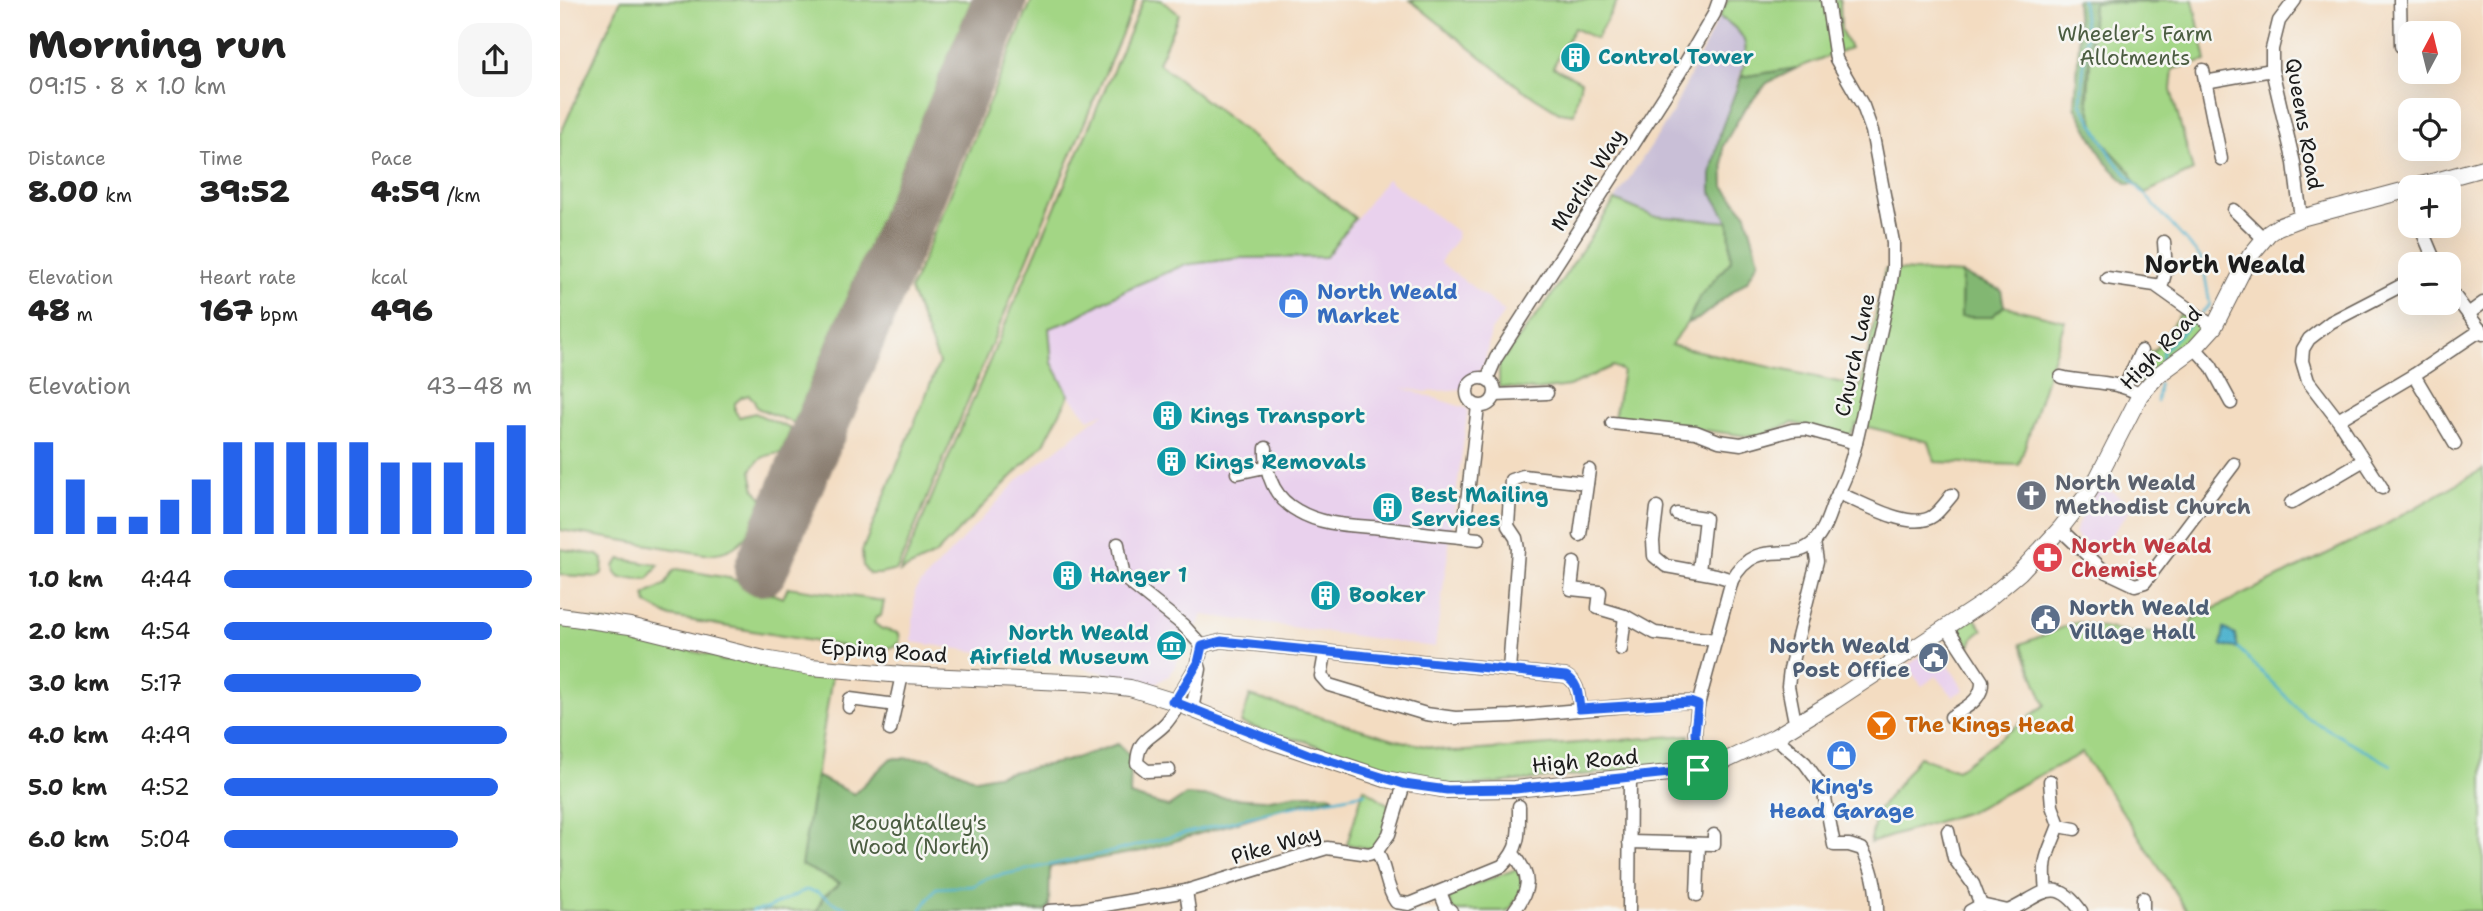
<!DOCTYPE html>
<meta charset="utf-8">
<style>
body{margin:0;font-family:"Shantell Sans",sans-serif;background:#f6f6f6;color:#222;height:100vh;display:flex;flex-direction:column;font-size:26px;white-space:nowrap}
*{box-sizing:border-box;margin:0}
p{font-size:23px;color:#767676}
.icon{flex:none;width:38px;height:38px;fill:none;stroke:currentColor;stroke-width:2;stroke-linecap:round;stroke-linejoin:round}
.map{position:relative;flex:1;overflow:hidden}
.sheet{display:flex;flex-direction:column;background:#fff;width:560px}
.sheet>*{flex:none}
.needle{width:46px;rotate:7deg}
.controls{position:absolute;left:1838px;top:21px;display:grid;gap:14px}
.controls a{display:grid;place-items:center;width:63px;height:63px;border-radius:14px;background:#fff;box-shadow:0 7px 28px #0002;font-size:35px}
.pin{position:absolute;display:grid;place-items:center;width:60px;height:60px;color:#fff;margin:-30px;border-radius:14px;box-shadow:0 4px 10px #0006}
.round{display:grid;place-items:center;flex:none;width:74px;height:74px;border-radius:21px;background:#f6f6f6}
.headline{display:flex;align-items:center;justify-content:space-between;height:119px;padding:0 28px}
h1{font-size:38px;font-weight:800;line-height:52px}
.stats{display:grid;grid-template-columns:repeat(3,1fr);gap:10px;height:119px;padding:7px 28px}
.stats div{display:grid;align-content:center}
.stats b{font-size:30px;font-weight:800}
.stats small{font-size:19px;font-weight:400}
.stats p{font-size:19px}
.chart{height:196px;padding:14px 28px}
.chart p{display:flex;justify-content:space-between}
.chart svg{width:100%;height:126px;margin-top:7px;stroke:#2563eb;stroke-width:6}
ul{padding:0 28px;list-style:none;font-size:23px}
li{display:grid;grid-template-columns:112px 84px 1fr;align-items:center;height:52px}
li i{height:18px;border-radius:9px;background:#2563eb}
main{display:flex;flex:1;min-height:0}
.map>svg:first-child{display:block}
.built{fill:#e9d1ed}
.industrial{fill:#c9bfd7}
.green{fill:#a3d685;stroke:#607950;stroke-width:2}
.forest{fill:#82b772;stroke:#4f6a47;stroke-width:2}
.water{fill:#4fb3ce;stroke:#366875;stroke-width:2}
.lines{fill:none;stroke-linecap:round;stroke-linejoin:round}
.stream{stroke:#4fb3ce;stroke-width:2.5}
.runway{stroke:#887c6e;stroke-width:54}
.minor-casing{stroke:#675f56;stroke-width:15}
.major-casing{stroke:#675f56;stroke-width:18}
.minor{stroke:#fff;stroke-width:12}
.major{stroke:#fff;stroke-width:16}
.route-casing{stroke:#fff;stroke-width:14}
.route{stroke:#2563eb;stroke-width:9}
.labels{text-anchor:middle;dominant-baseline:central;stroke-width:5;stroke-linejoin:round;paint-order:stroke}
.park-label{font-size:21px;fill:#4b5d41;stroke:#f6f6f2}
.culture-label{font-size:21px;font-weight:bold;fill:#0d838f;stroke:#f6f6f2;text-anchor:start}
.street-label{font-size:21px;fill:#1c1c1c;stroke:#f6f6f2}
.shop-label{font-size:21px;font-weight:bold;fill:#366cbe;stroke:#f6f6f2;text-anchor:start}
.worship-label{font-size:21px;font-weight:bold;fill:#5b616d;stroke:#f6f6f2;text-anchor:start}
.health-label{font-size:21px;font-weight:bold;fill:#be3a42;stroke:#f6f6f2;text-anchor:start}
.service-label{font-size:21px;font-weight:bold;fill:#4e5e75;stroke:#f6f6f2;text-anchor:start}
.food-label{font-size:21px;font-weight:bold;fill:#c56008;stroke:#f6f6f2;text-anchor:start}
.quarter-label{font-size:24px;font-weight:bold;fill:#1c1c1c;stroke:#f6f6f2}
</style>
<main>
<section class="sheet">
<div class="headline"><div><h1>Morning run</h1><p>09:15 · 8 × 1.0 km</p></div><a class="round"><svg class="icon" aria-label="share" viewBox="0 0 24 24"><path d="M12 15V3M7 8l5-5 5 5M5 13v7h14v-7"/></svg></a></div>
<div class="stats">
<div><p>Distance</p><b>8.00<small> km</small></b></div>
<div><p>Time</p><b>39:52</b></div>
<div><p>Pace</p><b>4:59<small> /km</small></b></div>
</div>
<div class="stats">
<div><p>Elevation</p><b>48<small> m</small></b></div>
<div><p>Heart rate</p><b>167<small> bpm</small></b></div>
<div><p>kcal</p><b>496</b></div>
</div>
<div class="chart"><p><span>Elevation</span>43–48 m</p>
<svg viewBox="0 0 160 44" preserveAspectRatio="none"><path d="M5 44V12M15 44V25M25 44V38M35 44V38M45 44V32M55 44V25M65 44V12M75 44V12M85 44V12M95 44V12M105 44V12M115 44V19M125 44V19M135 44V19M145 44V12M155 44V6"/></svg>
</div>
<ul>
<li><b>1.0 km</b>4:44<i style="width:100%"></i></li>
<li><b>2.0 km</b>4:54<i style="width:87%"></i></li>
<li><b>3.0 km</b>5:17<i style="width:64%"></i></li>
<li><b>4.0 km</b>4:49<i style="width:92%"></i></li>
<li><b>5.0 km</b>4:52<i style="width:89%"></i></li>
<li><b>6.0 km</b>5:04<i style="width:76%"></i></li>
</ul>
</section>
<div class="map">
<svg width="1923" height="911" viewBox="0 0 1923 911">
<rect width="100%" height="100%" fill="#f6f6f2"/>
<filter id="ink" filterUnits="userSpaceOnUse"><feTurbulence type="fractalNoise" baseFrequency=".0143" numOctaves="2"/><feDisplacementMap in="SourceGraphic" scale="14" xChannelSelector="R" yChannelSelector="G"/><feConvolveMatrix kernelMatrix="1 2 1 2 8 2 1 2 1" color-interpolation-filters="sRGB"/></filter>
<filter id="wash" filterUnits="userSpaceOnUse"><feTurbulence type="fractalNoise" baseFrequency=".00686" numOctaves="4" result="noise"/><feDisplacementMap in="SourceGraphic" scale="28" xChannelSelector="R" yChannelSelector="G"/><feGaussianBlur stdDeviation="1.57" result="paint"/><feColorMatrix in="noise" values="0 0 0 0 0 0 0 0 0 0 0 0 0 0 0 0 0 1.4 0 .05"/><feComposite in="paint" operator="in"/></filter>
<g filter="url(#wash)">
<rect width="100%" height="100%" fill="#f3dcc1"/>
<g class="built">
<polygon points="827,179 897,232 896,240 880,262 945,312 931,331 924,365 903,389 865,392 840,387 908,409 875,647 643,615 610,675 593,685 515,666 352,642 355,590 459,479 545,412 529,419 509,395 492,363 488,328 507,322 567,289 624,265 682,258 766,257"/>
<polygon points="1541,484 1573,506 1534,558 1514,533 1527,505"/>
<polygon points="1376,645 1404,690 1393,696 1376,676 1362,686 1347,666"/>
</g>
<polygon class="industrial" points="1159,17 1176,26 1184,39 1187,55 1161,130 1151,173 1151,192 1169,222 1093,216 1055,200 1110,117"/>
<g class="green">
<path d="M61,0H412L234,423L197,408L194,400L189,395L182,397L175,403V411L179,417L195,413L231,429L221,453C205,455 199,457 191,471L195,490L203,499C190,531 184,554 144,554L0,530V135Z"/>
<polygon points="472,0 576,0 337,570 320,574 309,574 303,566 302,551 379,363 350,290"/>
<polygon points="583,0 601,0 619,14 598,63 795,218 766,257 682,258 624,265 567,289 507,322 489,328 492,363 509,395 484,444 375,555 340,572"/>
<polygon points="850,0 1058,0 1036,39 1014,28 993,67 1021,81 1014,114 999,112 960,88"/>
<path d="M1168,0H1280L1281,30L1290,48L1237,68L1181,77C1190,46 1188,33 1159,17Z"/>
<polygon points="1597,0 1633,0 1646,61 1613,69 1611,90 1633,171 1585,193 1547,152 1533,129 1528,103 1533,3 1596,2"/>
<polygon points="1055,200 1093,216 1169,222 1171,261 1140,296 1127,323 1111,345 1301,387 1325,269 1402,274 1401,316 1431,317 1444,306 1505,321 1459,465 1375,462 1369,442 1296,424 1290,436 1233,423 1195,437 1054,418 1063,371 1053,366 1009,386 978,390 939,387 939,364 990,298"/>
<polygon points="1623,310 1642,326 1641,334 1581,383 1574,384 1576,376 1586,364 1587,350 1593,352"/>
<polygon points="1923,469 1923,911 1627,911 1573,827 1522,753 1411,811 1310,843 1317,812 1359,757 1397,770 1485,705 1461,644 1516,622 1568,632 1627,633 1632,619 1816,530"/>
<polygon points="0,549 38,555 43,559 42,573 38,577 0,575"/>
<polygon points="60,559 99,565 88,579 61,578 55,573 54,566"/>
<polygon points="117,569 169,578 223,598 228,587 324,601 321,616 316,617 314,623 322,629 339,633 340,641 335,647 304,650 111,617 87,604 85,595 106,584 112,572"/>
<polygon points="0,616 70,626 67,637 159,657 160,660 166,661 168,657 272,676 242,865 280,884 263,897 257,911 0,911"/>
<polygon points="1414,617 1423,630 1413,638 1409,648 1400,630 1401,626"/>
<polygon points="690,696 837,740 893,752 1129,735 1127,762 1125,765 905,786 852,781 779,758 763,748 745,741 719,736 681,723"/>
<polygon points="804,788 832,807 820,843 810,849 787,844"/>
<polygon points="959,868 963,888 951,908 946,911 895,911 892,909 887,895"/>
</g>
<g class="forest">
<polygon points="1516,0 1597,0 1597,2 1533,3 1527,96 1535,128 1550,150 1571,172 1575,184 1567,184 1546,163 1515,106 1519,44"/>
<polygon points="1237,68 1207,83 1183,111 1163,146 1164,187 1186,214 1199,260 1188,280 1138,319 1127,323 1140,296 1171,261 1169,222 1151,192 1151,173 1161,130 1181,77"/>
<polygon points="1402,274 1441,290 1444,306 1431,317 1401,317"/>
<polygon points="558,744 571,757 570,795 608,807 626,795 703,800 738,794 769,794 773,797 741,803 582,851 490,867 489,907 485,911 257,911 263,897 280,883 241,865 256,776 294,794 331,758 371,759 416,779 506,761"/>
</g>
<polygon class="water" points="1664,628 1675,635 1678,648 1661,646"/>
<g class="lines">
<g class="stream">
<polyline points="1522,0 1526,35 1521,103 1554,160 1642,259 1650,305 1641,313"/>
<polyline points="1602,364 1603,351 1636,318"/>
<polyline points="1597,402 1599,384"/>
<polyline points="1678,648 1746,717 1831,765"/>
<polyline points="192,911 206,909 246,890 257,892 278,905 297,911"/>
<polyline points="360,911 376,888 413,886 427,878 551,852 721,809 805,793"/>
</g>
<polyline class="runway" points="201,569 440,0"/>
</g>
</g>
<g filter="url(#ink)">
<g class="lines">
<defs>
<g id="minor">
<polyline points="1735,0 1719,21 1712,49 1712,70 1734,163 1741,218"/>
<polyline points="1840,0 1841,46"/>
<polyline points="1643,70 1661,159"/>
<polyline points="1645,82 1712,70"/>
<polyline points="1674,210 1703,238"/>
<polyline points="1860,226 1876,264"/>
<polyline points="1547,278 1595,285 1654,327"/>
<polyline points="1888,287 1923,334"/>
<polyline points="1601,288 1606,270 1604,242"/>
<polyline points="1908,314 1923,303"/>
<polyline points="1635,348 1651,366 1671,403"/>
<polyline points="1854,375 1895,444"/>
<path d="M1501,377C1529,384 1555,379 1580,395"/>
<circle cx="921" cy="392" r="14"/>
<polyline points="927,379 936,358 1120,72 1154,14 1159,0"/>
<polyline points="1565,386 1581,351"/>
<polyline points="935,395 987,393"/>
<polyline points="1778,420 1854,375 1921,330"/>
<polyline points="1052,423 1136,432 1159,441 1181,444 1232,430 1246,429 1296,443"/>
<path d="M706,448C705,474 714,498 738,511C763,526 795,525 822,528C855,532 887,536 919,539"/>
<polyline points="677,473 705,467"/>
<polyline points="1822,488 1778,420 1748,381 1742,361 1743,349 1749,339 1771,322 1850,281"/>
<path d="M1278,493C1301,502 1351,532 1373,516C1380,511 1386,502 1392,495"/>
<polyline points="1731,503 1804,460"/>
<polyline points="1097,508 1093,541 1094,556 1106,566 1156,575 1172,580"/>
<polyline points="1117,514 1145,518 1139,571"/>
<polyline points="1500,529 1543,570 1575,585 1585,582 1674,464"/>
<polyline points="1020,535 1029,470"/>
<polyline points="903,537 918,406"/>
<polyline points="558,544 564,578 623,625 642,646 638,663 617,698 612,701"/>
<polyline points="1014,563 1011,589 1040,592 1038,608 1065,616 1095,633 1156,640"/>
<path d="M1386,626L1422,681C1423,700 1406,707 1391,717"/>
<path d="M642,646L661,641L1006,676C1019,683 1018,695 1020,709"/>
<polyline points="1061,649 1065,616"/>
<polyline points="764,659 761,676 769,685 866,714 895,718 951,716 1110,702 1130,702 1138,705"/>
<polyline points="949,670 958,549 956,538 948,526 951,480 963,476 1027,483"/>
<polyline points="289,707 290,699 336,705"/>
<polyline points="632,709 640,669 638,663"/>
<polyline points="1234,717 1228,686 1230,669 1257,561 1254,542"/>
<polyline points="330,730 342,675"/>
<path d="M1215,737L1245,763L1263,788L1274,845H1289L1302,849C1313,868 1317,889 1317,911"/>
<path d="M609,770L587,771L577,763C578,738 591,739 606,723C611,717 615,710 620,704"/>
<path d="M1138,770L1135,732L1138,705L1172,580C1198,534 1230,566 1254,542C1264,532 1268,517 1273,504C1278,493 1284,482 1288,470C1296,448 1300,425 1305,402C1313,366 1321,329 1329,293L1333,268V242L1312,131L1303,106L1276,59L1267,0"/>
<polyline points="1499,826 1515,829"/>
<polyline points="1388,831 1394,858 1413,884 1421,905"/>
<polyline points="1069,842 1154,844 1154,835"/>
<path d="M817,851C826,868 826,888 836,902L849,904L942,866C961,848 959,830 959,806"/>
<polyline points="817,851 829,834 844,784"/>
<polyline points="626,891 629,911"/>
<path d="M1486,891C1482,857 1488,855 1499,825L1492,806L1490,781"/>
<polyline points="880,892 886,907 891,911"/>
<polyline points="1137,895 1139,844"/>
<polyline points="1583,898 1583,911"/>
<polyline points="489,911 522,909 626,891 767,848 809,854 817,851"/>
<path d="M954,911C970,890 972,876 954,855"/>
<polyline points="1069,911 1070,779"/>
<path d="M1410,911L1421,905L1448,911C1479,898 1494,872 1521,911"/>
</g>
<g id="major">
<polyline points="1854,187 1923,168"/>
<polyline points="0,616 70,626 204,659 251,667 342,675 528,683 570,688 612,701 708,740 825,779 887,790 955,789 1148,769 1215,737 1274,701 1423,603 1460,572 1500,529 1526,496 1538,477 1580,395 1598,375 1635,348 1654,327 1690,256 1709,233 1718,227 1741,218 1850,189"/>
</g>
</defs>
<use href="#minor" class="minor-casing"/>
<use href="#major" class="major-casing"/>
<use href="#minor" class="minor"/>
<use href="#major" class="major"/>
</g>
</g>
<g class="lines" filter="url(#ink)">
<defs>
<path id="route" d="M661,641L1006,676C1019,683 1018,695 1020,709L1130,702L1138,705L1135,732L1138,770L955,789L887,790L844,784L748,754L612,701L617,698L638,663L642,646Z"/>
</defs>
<use href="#route" class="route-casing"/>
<use href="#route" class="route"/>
</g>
<defs>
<symbol id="building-disc" viewBox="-11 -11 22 22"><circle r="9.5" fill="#0f9aa8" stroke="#f6f6f2"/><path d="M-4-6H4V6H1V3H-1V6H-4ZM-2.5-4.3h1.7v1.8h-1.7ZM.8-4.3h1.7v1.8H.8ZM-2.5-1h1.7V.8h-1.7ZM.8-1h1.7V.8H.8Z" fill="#fff"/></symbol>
<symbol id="shop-disc" viewBox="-11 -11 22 22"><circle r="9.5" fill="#3f7fe0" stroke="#f6f6f2"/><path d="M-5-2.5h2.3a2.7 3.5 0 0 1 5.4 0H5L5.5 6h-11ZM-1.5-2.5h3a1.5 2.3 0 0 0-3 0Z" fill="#fff"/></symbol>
<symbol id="church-disc" viewBox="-11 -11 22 22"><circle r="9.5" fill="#6b7280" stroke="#f6f6f2"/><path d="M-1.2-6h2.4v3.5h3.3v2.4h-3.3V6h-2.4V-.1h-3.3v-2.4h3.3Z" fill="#fff"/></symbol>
<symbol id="pharmacy-disc" viewBox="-11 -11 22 22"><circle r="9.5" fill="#e0444e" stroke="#f6f6f2"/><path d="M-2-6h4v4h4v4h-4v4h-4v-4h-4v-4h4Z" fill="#fff"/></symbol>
<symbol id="civic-disc" viewBox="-11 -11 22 22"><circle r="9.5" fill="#5c6f8a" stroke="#f6f6f2"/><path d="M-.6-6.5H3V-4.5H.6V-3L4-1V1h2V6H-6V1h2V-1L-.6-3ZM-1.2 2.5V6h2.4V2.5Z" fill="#fff"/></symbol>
<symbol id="museum-disc" viewBox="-11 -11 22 22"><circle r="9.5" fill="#0f9aa8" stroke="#f6f6f2"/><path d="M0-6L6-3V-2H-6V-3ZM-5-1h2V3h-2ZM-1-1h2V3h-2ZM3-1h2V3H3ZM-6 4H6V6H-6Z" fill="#fff"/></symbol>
<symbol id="bar-disc" viewBox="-11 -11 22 22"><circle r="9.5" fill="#e8710a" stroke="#f6f6f2"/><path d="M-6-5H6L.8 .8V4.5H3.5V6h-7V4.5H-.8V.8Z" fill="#fff"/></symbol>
</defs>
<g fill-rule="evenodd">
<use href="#building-disc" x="998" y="40" width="35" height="35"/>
<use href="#shop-disc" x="716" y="286" width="35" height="35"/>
<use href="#building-disc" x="590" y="398" width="35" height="35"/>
<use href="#building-disc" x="594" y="444" width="35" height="35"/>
<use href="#church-disc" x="1454" y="478" width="35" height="35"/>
<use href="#building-disc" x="810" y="490" width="35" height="35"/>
<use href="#pharmacy-disc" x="1470" y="540" width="35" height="35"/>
<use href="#building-disc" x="490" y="558" width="35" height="35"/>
<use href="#building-disc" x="748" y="578" width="35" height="35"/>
<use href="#civic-disc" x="1468" y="602" width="35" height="35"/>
<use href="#museum-disc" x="594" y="628" width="35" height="35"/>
<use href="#civic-disc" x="1356" y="640" width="35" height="35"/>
<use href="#bar-disc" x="1304" y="708" width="35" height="35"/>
<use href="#shop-disc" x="1264" y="738" width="35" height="35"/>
</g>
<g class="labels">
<g class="park-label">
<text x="1575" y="34">Wheeler's Farm<tspan x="1575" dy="24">Allotments</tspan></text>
<text x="359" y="823">Roughtalley's<tspan x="359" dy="24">Wood (North)</tspan></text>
</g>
<g class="culture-label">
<text x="1038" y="57">Control Tower</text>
<text x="630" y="416">Kings Transport</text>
<text x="635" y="462">Kings Removals</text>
<text x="851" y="495">Best Mailing<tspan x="851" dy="24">Services</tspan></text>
<text x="530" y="575">Hanger 1</text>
<text x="789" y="595">Booker</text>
<text x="589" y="633" text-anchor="end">North Weald<tspan x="589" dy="24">Airfield Museum</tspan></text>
</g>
<g class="street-label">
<text transform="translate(1744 124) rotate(80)">Queens Road</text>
<text transform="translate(1028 180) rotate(-57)">Merlin Way</text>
<text transform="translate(1601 348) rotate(-46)">High Road</text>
<text transform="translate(1295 355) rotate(-78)">Church Lane</text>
<text transform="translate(324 651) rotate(4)">Epping Road</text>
<text transform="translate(1025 761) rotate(-5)">High Road</text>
<text transform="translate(716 845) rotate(-16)">Pike Way</text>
</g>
<g class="shop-label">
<text x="757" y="292">North Weald<tspan x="757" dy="24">Market</tspan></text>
<text x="1282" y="787" text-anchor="middle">King's<tspan x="1282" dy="24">Head Garage</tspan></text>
</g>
<g class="worship-label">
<text x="1495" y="483">North Weald<tspan x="1495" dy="24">Methodist Church</tspan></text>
</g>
<g class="health-label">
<text x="1511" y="546">North Weald<tspan x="1511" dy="24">Chemist</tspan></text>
</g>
<g class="service-label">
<text x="1509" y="608">North Weald<tspan x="1509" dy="24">Village Hall</tspan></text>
<text x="1350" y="646" text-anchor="end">North Weald<tspan x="1350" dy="24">Post Office</tspan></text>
</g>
<g class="food-label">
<text x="1345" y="725">The Kings Head</text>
</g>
<g class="quarter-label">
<text x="1665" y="265">North Weald</text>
</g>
</g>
</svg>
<div class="controls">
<a><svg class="needle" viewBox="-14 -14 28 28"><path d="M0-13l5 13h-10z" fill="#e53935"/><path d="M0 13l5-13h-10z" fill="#767676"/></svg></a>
<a><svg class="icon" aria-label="locate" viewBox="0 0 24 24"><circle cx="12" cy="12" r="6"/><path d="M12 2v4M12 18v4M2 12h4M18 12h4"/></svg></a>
<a>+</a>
<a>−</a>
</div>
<div class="pin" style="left:1138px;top:770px;background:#1e9e55"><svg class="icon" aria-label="arrive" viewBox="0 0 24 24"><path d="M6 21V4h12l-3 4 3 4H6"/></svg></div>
</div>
</main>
